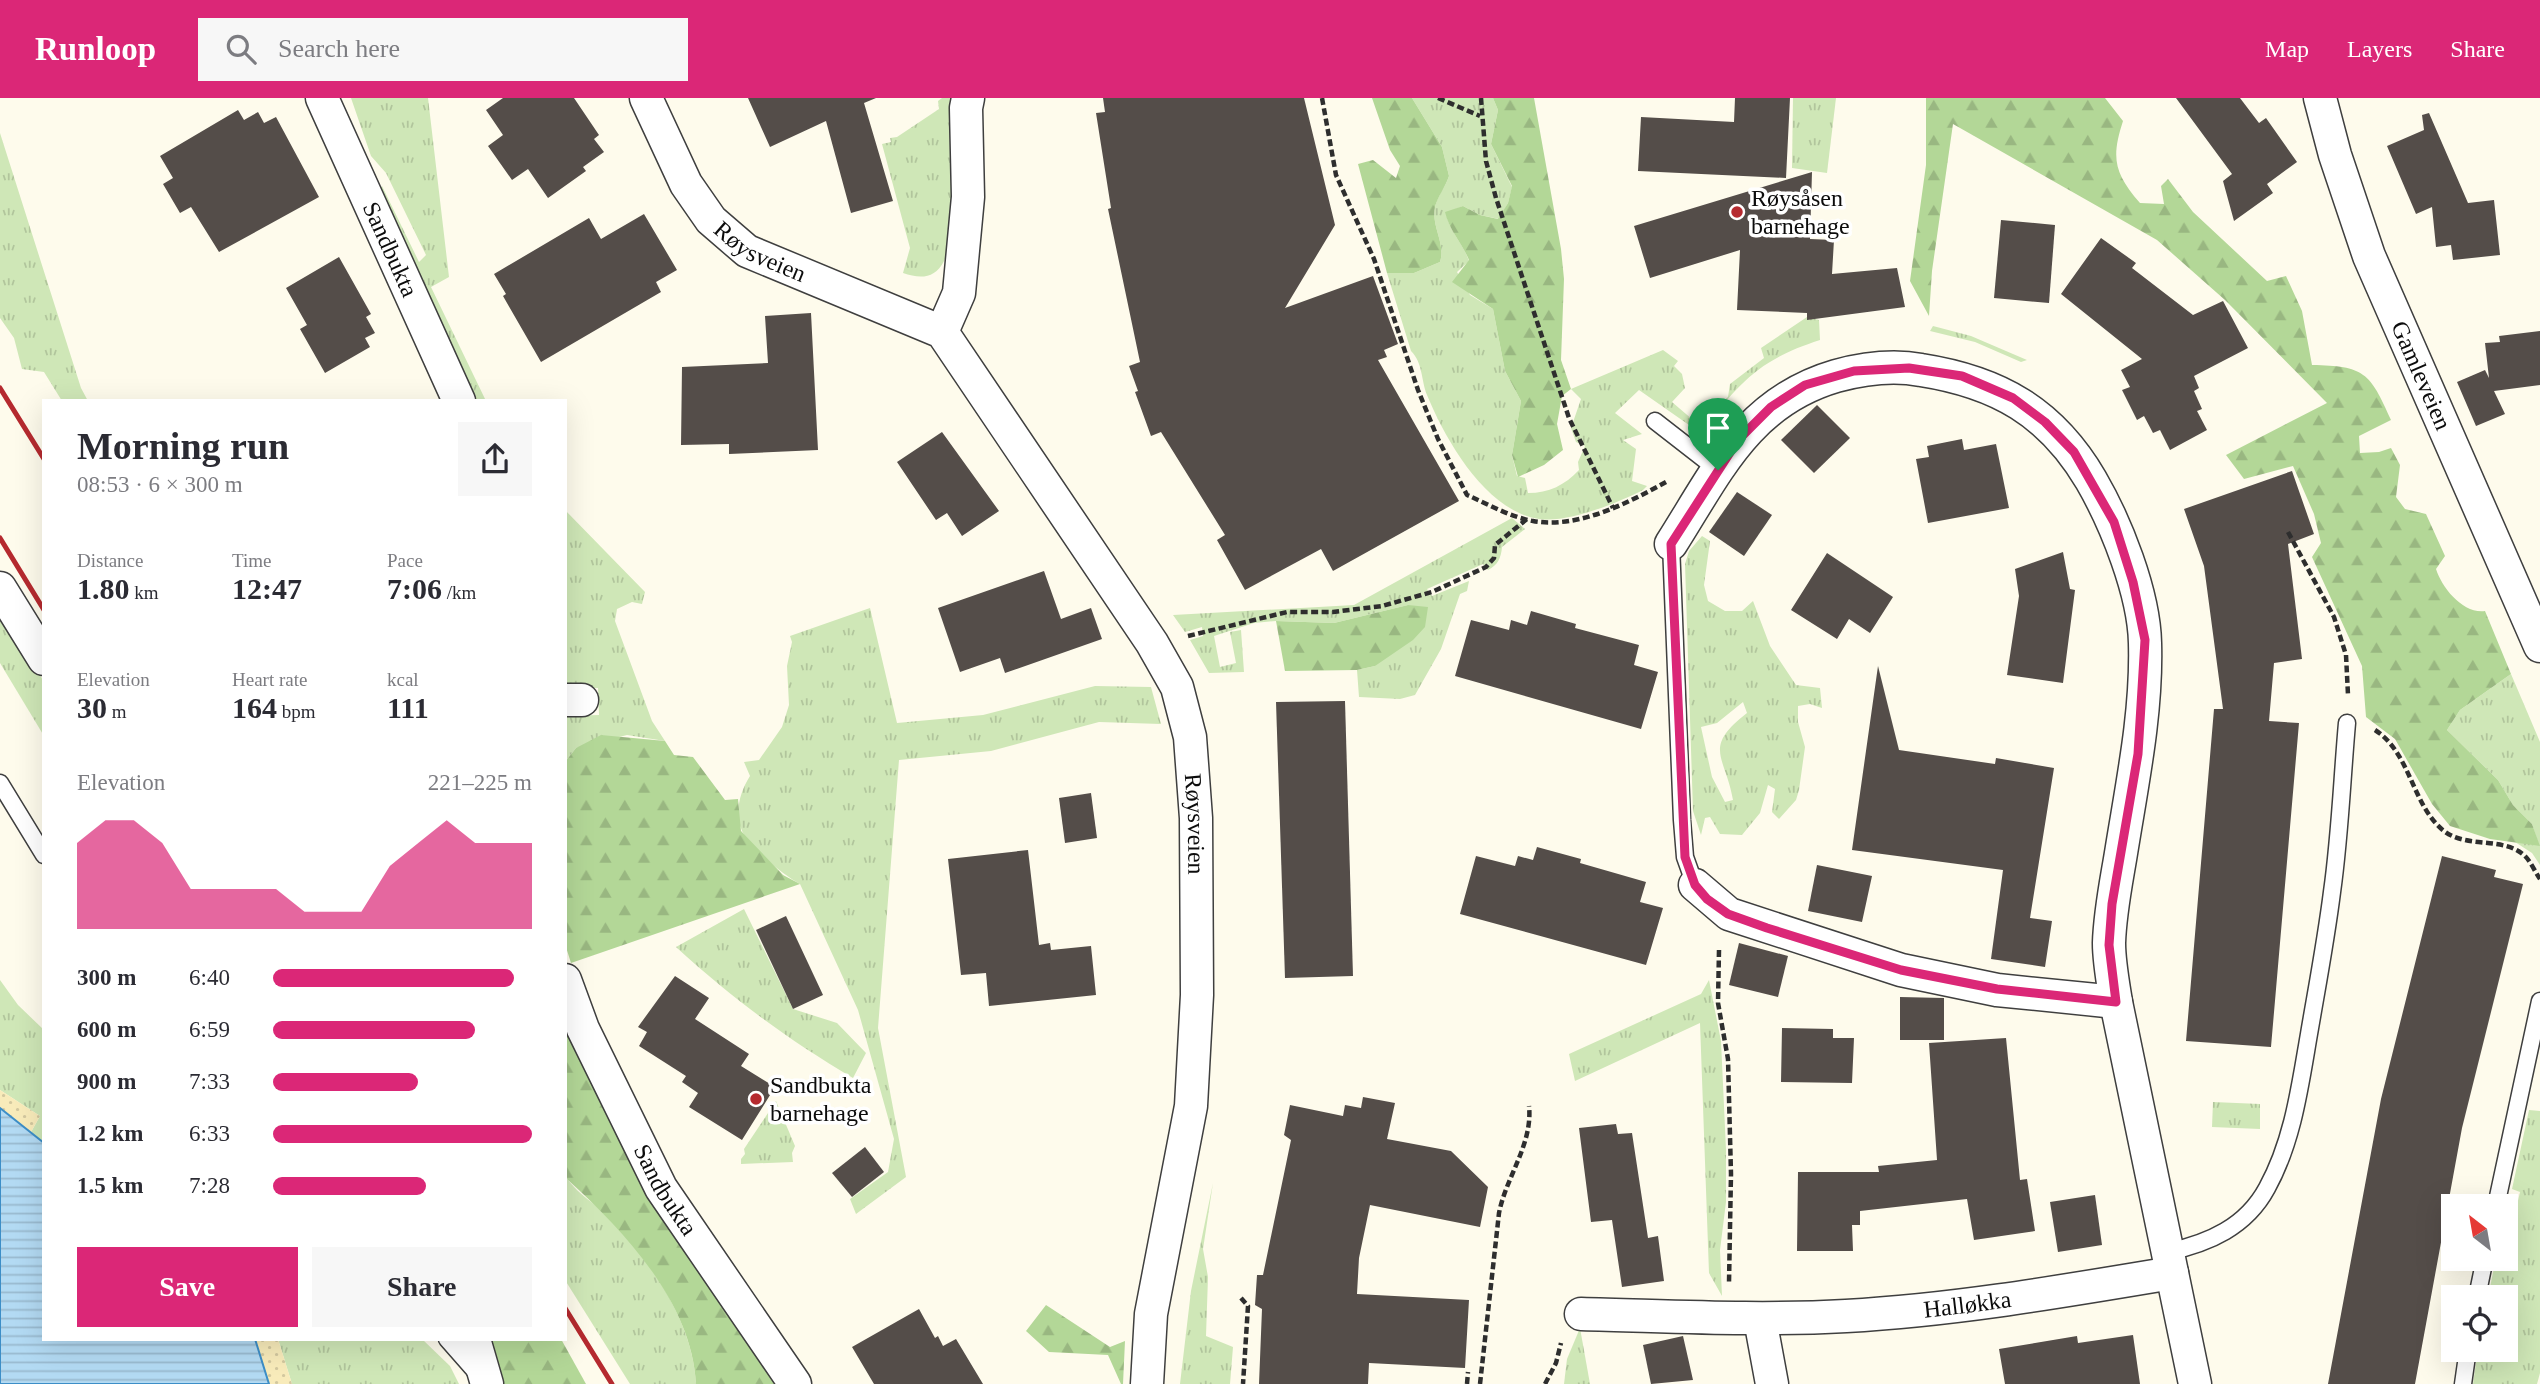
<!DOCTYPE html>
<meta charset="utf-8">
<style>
body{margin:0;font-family:"Times New Roman",serif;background:#f7f7f7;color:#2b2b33;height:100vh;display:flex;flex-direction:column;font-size:26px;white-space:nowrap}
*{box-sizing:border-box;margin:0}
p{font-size:23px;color:#7c7c81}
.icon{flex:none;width:38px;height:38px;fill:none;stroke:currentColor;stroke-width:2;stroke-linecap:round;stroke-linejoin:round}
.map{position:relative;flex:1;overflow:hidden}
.panel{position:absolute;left:42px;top:301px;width:525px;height:942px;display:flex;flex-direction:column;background:#fff;border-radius:0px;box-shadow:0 7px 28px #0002}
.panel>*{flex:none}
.needle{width:46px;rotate:329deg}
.tools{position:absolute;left:2441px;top:1096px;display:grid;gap:14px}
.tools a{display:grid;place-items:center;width:77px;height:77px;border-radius:0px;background:#fff;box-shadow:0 7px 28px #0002;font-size:35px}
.pin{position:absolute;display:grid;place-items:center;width:60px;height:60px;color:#fff;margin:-72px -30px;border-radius:50% 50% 50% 0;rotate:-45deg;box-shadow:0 0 7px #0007}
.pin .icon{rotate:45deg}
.round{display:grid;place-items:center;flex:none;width:74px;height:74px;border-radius:0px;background:#f7f7f7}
.headline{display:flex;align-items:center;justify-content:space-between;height:119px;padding:0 35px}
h1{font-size:38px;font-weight:700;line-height:52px}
.stats{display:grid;grid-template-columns:repeat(3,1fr);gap:10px;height:119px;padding:7px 35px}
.stats div{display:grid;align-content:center}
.stats b{font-size:30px;font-weight:700}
.stats small{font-size:19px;font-weight:400}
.stats p{font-size:19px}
.chart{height:196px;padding:14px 35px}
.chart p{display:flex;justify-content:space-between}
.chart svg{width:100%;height:126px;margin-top:7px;fill:#db2777;opacity:.7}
.cta{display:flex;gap:14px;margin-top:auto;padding:14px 35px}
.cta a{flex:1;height:80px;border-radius:0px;background:#db2777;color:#fff;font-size:28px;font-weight:700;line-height:80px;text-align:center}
.cta a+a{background:#f7f7f7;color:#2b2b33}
ul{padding:0 35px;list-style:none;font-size:23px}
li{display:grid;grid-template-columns:112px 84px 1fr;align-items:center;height:52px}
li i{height:18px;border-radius:9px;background:#db2777}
header{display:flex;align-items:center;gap:42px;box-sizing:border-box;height:98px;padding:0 35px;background:#db2777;color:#fff}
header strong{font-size:33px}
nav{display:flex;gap:38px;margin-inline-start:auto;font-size:24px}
.search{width:490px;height:63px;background:#f7f7f7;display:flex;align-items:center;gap:18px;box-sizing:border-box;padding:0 24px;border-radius:0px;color:#7c7c81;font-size:26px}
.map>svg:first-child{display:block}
.grass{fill:url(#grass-tufts);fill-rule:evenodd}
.forest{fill:url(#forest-firs)}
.sand{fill:url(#sand-dots)}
.water{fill:url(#water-rules);stroke:#3d8ec7;stroke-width:2}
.building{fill:#544d49}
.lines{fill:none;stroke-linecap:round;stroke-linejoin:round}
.service-casing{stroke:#3f3f3f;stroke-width:19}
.minor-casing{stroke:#3f3f3f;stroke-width:35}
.path{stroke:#2e2e2e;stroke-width:4.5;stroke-dasharray:7 3.5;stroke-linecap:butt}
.service{stroke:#fff;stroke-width:16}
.minor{stroke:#fff;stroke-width:32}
.rail{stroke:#b52a2f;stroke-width:5}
.route-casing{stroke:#fff;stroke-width:14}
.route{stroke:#db2777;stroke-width:9}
.poi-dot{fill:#b52a2f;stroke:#fff;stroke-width:2.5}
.labels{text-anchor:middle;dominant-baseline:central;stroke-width:7;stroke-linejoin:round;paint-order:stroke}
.poi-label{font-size:24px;fill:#0c0c0c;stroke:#fff;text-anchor:start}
.street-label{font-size:24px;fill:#0c0c0c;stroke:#fff}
</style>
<header>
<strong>Runloop</strong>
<div class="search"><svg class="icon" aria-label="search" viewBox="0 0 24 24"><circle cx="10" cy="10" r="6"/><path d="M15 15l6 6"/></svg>Search here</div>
<nav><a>Map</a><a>Layers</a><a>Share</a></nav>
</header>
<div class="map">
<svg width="2540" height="1286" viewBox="0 0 2540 1286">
<defs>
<pattern id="grass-tufts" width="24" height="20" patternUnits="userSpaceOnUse" patternTransform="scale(1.75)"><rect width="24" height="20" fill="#cfe7b7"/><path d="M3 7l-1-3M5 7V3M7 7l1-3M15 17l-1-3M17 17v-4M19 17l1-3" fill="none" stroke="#b1c59c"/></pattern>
<pattern id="forest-firs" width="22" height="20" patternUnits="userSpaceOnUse" patternTransform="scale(1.75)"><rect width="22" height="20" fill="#b3d797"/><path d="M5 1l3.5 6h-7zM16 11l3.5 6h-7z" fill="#99b781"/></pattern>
<pattern id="sand-dots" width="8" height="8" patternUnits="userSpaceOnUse" patternTransform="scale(1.75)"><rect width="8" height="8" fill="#f8ebba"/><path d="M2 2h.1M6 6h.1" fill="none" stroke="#d3c89f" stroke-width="1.8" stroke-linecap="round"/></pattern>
<pattern id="water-rules" width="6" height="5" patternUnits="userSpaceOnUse" patternTransform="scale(1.75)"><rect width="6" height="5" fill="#b3daf3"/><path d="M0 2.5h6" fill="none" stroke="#99bacf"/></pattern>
</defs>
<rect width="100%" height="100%" fill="#fefbec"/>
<g class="grass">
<polygon points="351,0 428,0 449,179 431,189 486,303 465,303 379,93 382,88 419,164 426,157 386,75 371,58"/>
<path d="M942,0H952C947,39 959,135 944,163C935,181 920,181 903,175L910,150L882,46L891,44L890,40L897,39L939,11L938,3Z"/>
<path d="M1412,0H1493L1498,12L1491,46L1512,89L1508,105L1499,121L1480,117L1463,108L1446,115C1449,133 1463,145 1469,163L1457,174L1470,197L1493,211L1505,273L1521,303L1512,357L1517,378L1525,380L1528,395C1549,395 1565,387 1579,372L1578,364L1585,348L1576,344L1571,330L1581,301L1571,291L1663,252L1678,263L1674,268L1682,276L1685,290L1672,304L1700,328L1713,311L1728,299L1730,286L1764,260L1761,250L1807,219L1819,222L1820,242C1758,262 1742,283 1702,332L1689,327L1639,292L1615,315L1642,336L1623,342L1636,351L1632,383L1647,388L1643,392C1617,405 1569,425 1539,421C1486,413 1446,343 1427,297C1421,282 1423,265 1411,253L1387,175H1414L1440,164C1446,145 1431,129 1435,109C1437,99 1446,88 1449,78L1442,49Z"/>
<polygon points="1793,0 1836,0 1827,75 1792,70"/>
<polygon points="0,35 81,290 88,303 62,303 44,274 22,271 14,240 0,220"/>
<polygon points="1933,228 1971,238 2027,262 2021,264 1975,244 1930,233"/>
<polygon points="565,412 645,494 642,506 632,504 617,511 615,523 652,623 665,643 627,637 576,650 565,664 565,618 599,617 598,590 565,589"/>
<path d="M1512,420L1525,431L1502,449C1501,460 1498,467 1488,472L1483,466L1427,491L1432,498L1469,483L1467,493L1460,496L1441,551L1415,597L1400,601L1359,599L1357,572L1375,568L1408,507L1334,525L1276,523L1254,525L1214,538L1220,569L1236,565L1230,534L1241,532L1244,574L1209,575L1190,542L1203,538L1202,529L1185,534L1173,517L1354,507Z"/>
<path d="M1702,438L1710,443L1704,487L1708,503L1725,513H1742L1753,503L1770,548L1796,587L1820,590L1822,610L1810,606L1798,608V624L1805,649L1799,692L1796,702L1779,721L1772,714L1775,691L1768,687L1760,715L1742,737L1720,736L1710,719L1705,720L1701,737L1693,713L1685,466L1689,453ZM1743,604L1747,615C1702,650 1725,657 1733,702L1725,704L1712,679L1701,629L1717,625Z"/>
<polygon points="0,507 44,584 44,638 0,565"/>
<path d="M870,510L897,625L983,617L1095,588L1151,589L1161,626L1099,624L991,653L899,662L878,930L906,1079L856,1116L850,1101L888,1074L894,1041L858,912L800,786C785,778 745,747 741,730C735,712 740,694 750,678L744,664L759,662L782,629L789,607L787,568L792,544L790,538Z"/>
<polygon points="2511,576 2540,644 2540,767 2532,755 2515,744 2539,747 2532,726 2513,707 2498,682 2447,632 2460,612"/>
<path d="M744,811L793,911L837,925L866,955L853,980C787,941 733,901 676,849Z"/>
<polygon points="0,882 18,907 44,932 44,1045 31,1034 40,1018 0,992"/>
<polygon points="1709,882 1721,943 1726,1052 1726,1104 1720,1152 1722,1198 1709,1175 1700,925 1575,983 1569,956 1701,896"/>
<polygon points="776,1003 795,1048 792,1055 793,1064 741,1066 741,1061 745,1056 744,1051"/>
<polygon points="2213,1004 2260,1006 2260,1031 2212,1029"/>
<polygon points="2529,1012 2540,1013 2540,1275 2537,1286 2473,1286 2478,1251 2506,1251 2506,1199 2488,1199 2496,1160 2506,1160 2506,1137 2510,1137 2520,1094 2512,1091"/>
<path d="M565,1077C575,1095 598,1107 612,1122C652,1165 693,1225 696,1286H630L565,1182Z"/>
<polygon points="1213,1085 1203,1151 1208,1179 1206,1238 1233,1249 1230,1286 1180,1286 1191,1193"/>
<polygon points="1580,1230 1590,1286 1564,1286 1567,1261"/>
<polygon points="278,1241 422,1241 450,1268 459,1286 292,1286"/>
</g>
<g class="forest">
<path d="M1372,0H1412L1442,49L1449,78C1446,88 1437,100 1435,109C1431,129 1446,145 1440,164L1414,175H1387L1358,66L1373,62L1396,80L1400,68L1390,52Z"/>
<path d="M1493,0H1534L1561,151L1564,181L1561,262L1571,291L1562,298L1557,326L1563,352L1544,367L1518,379L1512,357L1521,303L1505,273L1493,211L1452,184L1469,162C1462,145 1449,132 1445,114L1463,108L1480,117L1498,121L1508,105L1512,88L1491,46L1498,12Z"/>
<path d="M1926,0H2105L2123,23C2111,60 2114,75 2140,105L2164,106L2161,88L2168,81L2193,114L2267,183L2286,178L2302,213L2312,267C2364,268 2370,274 2391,322L2359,338L2360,355L2379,354L2391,350L2400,367L2396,399L2405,411L2426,416L2445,458L2436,471C2442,490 2463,516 2485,513L2511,576L2460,612L2447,632L2498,682L2513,707L2532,726L2540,748L2490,741L2450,728L2432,706L2395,641L2366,619L2362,568L2312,459L2321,445L2314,416L2293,368L2244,381L2226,357L2327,305L2225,202L2157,142L1953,26L1932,173L1929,218L1910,183L1926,67Z"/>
<polygon points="1408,507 1428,509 1425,529 1413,542 1375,568 1357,572 1285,573 1276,523 1334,525"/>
<polygon points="601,637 665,643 674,657 693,659 725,702 738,701 741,733 783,777 800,786 571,865 565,846 565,664 576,650"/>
<path d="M565,912L661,1115L775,1286H696C692,1205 625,1134 568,1082L565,1077Z"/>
<polygon points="1046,1207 1110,1249 1125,1243 1123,1286 1121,1286 1108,1257 1049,1254 1026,1233"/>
<polygon points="488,1241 561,1241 586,1286 499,1286"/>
</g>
<g class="sand">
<polygon points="0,992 40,1018 31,1034 0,1010"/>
<polygon points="255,1241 278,1241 292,1286 269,1286"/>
</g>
<polygon class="water" points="0,1010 44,1045 44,1241 255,1241 269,1286 0,1286"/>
<g class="building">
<polygon points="503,0 574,0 599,37 594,41 604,54 583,69 586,73 548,100 528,71 512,82 488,48 503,37 486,12"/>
<polygon points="748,0 876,0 864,5 893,103 851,115 826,23 770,49"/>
<polygon points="1103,0 1304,0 1335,127 1285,210 1373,178 1398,246 1384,252 1387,259 1378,262 1459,403 1333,473 1321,451 1245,492 1217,442 1225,437 1161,334 1151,338 1135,294 1138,293 1129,268 1140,264 1108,111 1111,110 1096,15 1105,14"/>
<polygon points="1735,0 1790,0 1786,80 1638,73 1641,19 1734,24"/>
<polygon points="2176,0 2240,0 2259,25 2266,20 2297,64 2267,86 2273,95 2234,123 2223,83 2232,76"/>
<polygon points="238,12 244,22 258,14 264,25 276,19 319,99 219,154 191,109 180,115 163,86 173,80 160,58"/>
<polygon points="2429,15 2468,105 2494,102 2500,157 2453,162 2451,147 2436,149 2432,109 2416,116 2387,48 2424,32 2422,17"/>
<polygon points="1812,74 1810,141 1834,142 1832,176 1897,170 1905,209 1807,222 1807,215 1737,212 1740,152 1650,180 1634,128"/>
<polygon points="644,116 677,172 656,184 661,194 541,264 503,198 506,196 494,176 589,120 601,141"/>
<polygon points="2001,122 2055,127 2049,205 1994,200"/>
<polygon points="2101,140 2136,165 2132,170 2193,217 2223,203 2248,250 2194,278 2199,290 2194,293 2202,311 2197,313 2207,332 2170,352 2160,332 2153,335 2144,318 2137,322 2122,292 2130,289 2121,272 2142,261 2061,196"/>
<polygon points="339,159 371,216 366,219 375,235 365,240 370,249 325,275 300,231 307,227 286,190"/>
<polygon points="811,215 818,352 729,356 729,346 681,347 682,269 768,265 765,218"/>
<polygon points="2540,233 2540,287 2494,293 2505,316 2476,328 2457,284 2485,272 2489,280 2485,245 2500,244 2499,238"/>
<polygon points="1817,307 1850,340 1814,375 1781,342"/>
<polygon points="942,334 999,413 962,438 947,415 936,422 897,364"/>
<polygon points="1962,341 1964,352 1996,346 2009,410 1928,425 1916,361 1929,359 1927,348"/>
<polygon points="2292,373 2314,436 2288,446 2302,561 2274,565 2269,623 2299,625 2271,949 2186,943 2214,611 2223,611 2204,468 2184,411"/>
<polygon points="1737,394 1772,417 1744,458 1709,434"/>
<polygon points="2063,454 2070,491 2075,492 2063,585 2007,577 2019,498 2015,471"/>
<polygon points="1827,455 1893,499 1870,535 1849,521 1837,541 1791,512"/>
<polygon points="1044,473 1061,521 1091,510 1102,541 1005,575 1000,560 960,574 938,510"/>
<polygon points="1531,513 1576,526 1575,530 1639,547 1634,567 1658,574 1641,631 1455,578 1471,522 1509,532 1511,522 1527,527"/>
<polygon points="1878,568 1899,652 1995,666 1996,660 2054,670 2030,820 2052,823 2045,869 1991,861 2003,772 1852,752"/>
<polygon points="1345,603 1353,878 1285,880 1276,604"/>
<polygon points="1091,695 1097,740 1065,745 1059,700"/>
<polygon points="1537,749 1581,761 1580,765 1646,784 1640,804 1663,810 1646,867 1460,816 1476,758 1515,768 1518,758 1533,762"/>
<polygon points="1028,752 1039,847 1050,845 1051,852 1091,848 1096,897 989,908 986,875 961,877 948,761"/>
<polygon points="2442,758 2496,772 2494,779 2523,786 2462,1030 2415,1286 2328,1286 2381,1001"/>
<polygon points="1817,767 1872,778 1862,824 1808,813"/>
<polygon points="786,818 823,897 793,911 756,832"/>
<polygon points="1739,845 1788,858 1778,899 1729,887"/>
<polygon points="675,878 709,900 695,921 749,956 741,968 775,989 742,1042 689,1009 698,995 682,984 686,978 639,948 647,934 638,929"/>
<polygon points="1900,899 1944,900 1944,942 1900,942"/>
<polygon points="1782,930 1833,931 1833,940 1854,940 1852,985 1781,984"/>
<polygon points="2006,940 2020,1082 2027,1081 2035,1133 1974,1142 1967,1101 1860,1113 1860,1127 1852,1127 1853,1153 1797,1153 1798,1074 1879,1074 1878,1068 1937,1062 1929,945"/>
<polygon points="1363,999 1395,1005 1387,1041 1451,1053 1488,1089 1480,1129 1370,1107 1359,1160 1357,1196 1469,1202 1465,1270 1369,1265 1368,1286 1259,1286 1262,1211 1255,1207 1257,1177 1263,1177 1291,1042 1284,1037 1290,1007 1343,1018 1345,1007 1361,1010"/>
<polygon points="1616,1026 1618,1036 1632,1035 1648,1140 1658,1138 1664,1183 1622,1189 1612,1122 1591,1124 1579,1030"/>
<polygon points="865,1049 884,1074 852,1099 832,1075"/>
<polygon points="2095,1097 2102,1147 2058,1154 2050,1104"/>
<polygon points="919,1211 935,1240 938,1238 943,1248 956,1241 983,1286 874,1286 852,1249"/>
<polygon points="2133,1237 2140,1286 2005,1286 1999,1251 2077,1238 2078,1245"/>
<polygon points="1683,1238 1693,1282 1651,1286 1643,1247"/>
</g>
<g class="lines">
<defs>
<g id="service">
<polyline points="1655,323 1718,372"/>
<polyline points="1671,446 1682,722 1685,759 1695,787"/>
<polyline points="0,685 44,757"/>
<polyline points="2496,1108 2540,903"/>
<path d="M2168,1154C2209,1145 2246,1129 2267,1090C2293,1043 2300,988 2309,936C2317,889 2326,842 2332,794C2340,738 2342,681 2347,625"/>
<polyline points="2477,1199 2485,1160"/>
<polyline points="447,1241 476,1274"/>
<polyline points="2463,1286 2468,1251"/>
</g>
<g id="minor">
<path id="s1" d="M322,0L459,303"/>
<path id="s2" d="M646,0L686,86L711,122L747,153L942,234L1152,545L1177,589L1190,639L1196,720L1197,897L1191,1008L1151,1216L1147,1286"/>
<path id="s3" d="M2320,0L2335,57L2369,158L2540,548"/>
<polyline points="942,234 959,195 968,99 966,10 968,0"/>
<path d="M1671,446C1717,374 1747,304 1836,278C1862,271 1894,267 1921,272C1998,284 2051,314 2091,382C2116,425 2144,495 2145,545C2147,613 2133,681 2122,749C2117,781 2110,812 2109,845C2109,864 2113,885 2116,904L2195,1286"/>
<polyline points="0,490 44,561"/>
<polyline points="565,602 582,602"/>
<polyline points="1695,787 1729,816 1901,872 1997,892 2116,904"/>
<path id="s4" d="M565,882L583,931L661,1090L795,1286"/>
<path id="s5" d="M1581,1216C1670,1218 1758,1223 1846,1218C1955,1212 2064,1193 2172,1175"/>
<polyline points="1760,1221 1772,1286"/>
<polyline points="474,1241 487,1286"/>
</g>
</defs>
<use href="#service" class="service-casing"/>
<use href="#minor" class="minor-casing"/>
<g class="path">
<path d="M1322,0L1336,77L1374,161L1418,292L1438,341L1467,397C1488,406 1510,419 1533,423C1578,431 1628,405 1666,384"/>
<polyline points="1438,0 1480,18"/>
<polyline points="1481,0 1486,63 1496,100 1569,320 1613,410"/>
<polyline points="2288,434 2334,519 2346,557 2348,597"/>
<polyline points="1188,538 1287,514 1333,514 1382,508 1432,494 1486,469 1494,460 1495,447 1527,421"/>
<path d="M2375,632C2411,655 2412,708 2444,733C2467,751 2504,738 2525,758C2531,764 2535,774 2540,781"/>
<polyline points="1719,852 1718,905 1728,961 1731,1076 1729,1185"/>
<polyline points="1241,1200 1248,1208 1243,1286"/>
<polyline points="1467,1286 1468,1274"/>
<path d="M1480,1286L1499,1115C1506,1079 1533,1046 1529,1008"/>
<polyline points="1545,1286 1556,1265 1561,1245"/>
</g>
<use href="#service" class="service"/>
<use href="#minor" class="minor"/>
<g class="rail">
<polyline points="0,290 44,361"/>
<polyline points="0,440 44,512"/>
<polyline points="565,1210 612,1286"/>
</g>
</g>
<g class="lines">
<defs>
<polygon id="route" points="1909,270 1962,278 2013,300 2045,324 2074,354 2114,424 2133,484 2145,542 2138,656 2112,806 2109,847 2116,904 1997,891 1901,872 1767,830 1728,816 1707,801 1695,787 1685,759 1671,446 1738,342 1771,309 1805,287 1854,273"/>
</defs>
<use href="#route" class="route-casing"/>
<use href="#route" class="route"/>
</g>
<g class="poi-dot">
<circle cx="1737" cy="114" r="7"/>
<circle cx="756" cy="1001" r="7"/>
</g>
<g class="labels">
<g class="poi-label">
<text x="1751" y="100">Røysåsen<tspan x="1751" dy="28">barnehage</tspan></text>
<text x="770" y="987">Sandbukta<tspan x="770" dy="28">barnehage</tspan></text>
</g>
<g class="street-label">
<text stroke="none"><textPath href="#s1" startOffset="166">Sandbukta</textPath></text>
<text stroke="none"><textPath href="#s2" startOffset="198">Røysveien</textPath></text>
<text stroke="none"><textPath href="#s3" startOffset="296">Gamleveien</textPath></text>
<text stroke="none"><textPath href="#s2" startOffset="962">Røysveien</textPath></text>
<text stroke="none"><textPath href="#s4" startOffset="233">Sandbukta</textPath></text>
<text stroke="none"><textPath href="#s5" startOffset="387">Halløkka</textPath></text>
</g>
</g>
</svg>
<div class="tools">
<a><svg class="needle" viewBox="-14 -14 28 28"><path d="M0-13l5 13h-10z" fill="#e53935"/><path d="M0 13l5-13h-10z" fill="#7c7c81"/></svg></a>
<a><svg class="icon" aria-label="locate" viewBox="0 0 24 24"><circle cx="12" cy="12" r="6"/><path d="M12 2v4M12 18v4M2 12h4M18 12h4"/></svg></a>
</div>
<div class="pin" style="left:1718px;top:372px;background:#1e9e55"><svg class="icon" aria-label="arrive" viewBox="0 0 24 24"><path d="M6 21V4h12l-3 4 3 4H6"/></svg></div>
<section class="panel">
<div class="headline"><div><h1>Morning run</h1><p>08:53 · 6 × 300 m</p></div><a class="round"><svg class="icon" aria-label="share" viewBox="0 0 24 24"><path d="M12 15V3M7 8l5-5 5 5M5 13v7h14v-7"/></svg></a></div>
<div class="stats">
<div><p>Distance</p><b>1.80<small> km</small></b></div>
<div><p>Time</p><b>12:47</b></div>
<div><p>Pace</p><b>7:06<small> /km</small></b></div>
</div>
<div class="stats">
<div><p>Elevation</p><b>30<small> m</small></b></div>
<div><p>Heart rate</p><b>164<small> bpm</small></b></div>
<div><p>kcal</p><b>111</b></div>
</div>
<div class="chart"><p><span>Elevation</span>221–225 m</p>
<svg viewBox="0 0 160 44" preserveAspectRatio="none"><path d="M0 44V14L10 6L20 6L30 14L40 30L50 30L60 30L70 30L80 38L90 38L100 38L110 22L120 14L130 6L140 14L150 14L160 14V44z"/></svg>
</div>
<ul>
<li><b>300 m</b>6:40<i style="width:93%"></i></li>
<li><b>600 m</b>6:59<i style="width:78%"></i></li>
<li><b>900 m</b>7:33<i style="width:56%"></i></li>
<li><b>1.2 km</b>6:33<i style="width:100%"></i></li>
<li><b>1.5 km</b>7:28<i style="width:59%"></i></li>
</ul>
<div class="cta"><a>Save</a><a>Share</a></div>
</section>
</div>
